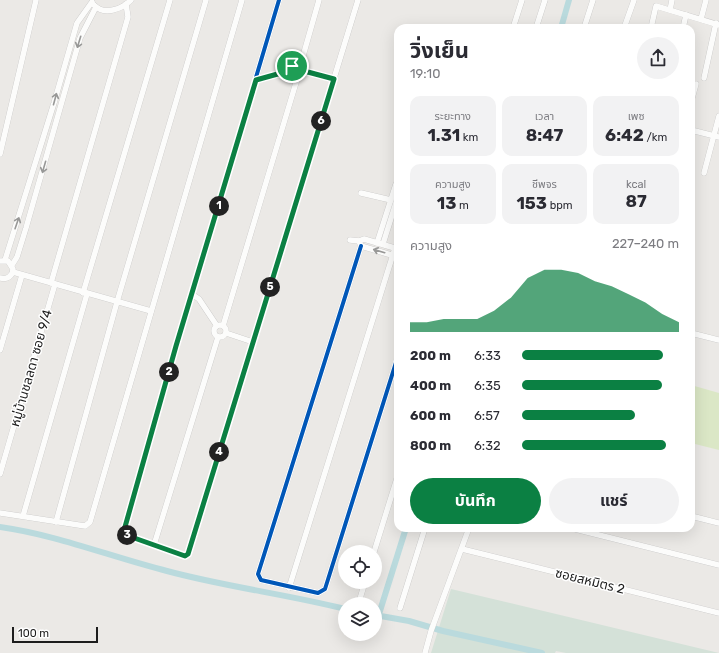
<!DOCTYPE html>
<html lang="th">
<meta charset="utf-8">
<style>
body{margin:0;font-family:Rubik,"Noto Sans Thai",sans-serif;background:#f2f2f3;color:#2b2b33;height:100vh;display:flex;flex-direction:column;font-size:15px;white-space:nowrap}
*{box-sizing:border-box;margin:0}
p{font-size:13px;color:#7c7c81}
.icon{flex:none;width:22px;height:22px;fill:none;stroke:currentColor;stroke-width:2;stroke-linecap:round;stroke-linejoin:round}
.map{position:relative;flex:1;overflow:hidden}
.side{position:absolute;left:394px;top:24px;width:301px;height:508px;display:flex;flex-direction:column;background:#fff;border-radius:12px;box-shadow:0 4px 16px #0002}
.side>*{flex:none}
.fabs{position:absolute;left:338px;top:545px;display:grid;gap:8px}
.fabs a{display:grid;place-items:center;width:44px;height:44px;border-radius:50%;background:#fff;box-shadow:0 4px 16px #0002;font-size:20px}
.scale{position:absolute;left:12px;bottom:10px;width:86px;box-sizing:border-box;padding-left:4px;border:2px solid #1d1d1d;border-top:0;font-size:11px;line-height:14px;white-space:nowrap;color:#1d1d1d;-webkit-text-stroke:3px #fff;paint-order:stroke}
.pin{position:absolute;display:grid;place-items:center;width:34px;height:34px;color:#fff;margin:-17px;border:2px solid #fff;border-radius:50%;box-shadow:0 1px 4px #0007}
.km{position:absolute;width:20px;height:20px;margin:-10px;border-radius:50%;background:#222;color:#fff;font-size:11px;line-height:20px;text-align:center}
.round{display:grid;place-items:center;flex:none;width:42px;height:42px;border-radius:21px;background:#f2f2f3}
.head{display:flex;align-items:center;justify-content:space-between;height:68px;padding:0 16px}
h1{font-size:22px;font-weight:700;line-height:30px}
.metrics{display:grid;grid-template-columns:repeat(3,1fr);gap:6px;height:68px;padding:4px 16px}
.metrics div{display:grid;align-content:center;border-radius:10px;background:#f2f2f3;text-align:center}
.metrics b{font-size:17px;font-weight:700}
.metrics small{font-size:11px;font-weight:400}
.metrics p{font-size:11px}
.chart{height:112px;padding:8px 16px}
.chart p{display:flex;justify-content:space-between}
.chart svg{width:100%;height:72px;margin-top:4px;fill:#0b8043;opacity:.7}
.action{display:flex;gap:8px;margin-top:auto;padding:8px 16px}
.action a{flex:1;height:46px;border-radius:24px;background:#0b8043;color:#fff;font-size:16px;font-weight:700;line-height:46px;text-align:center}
.action a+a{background:#f2f2f3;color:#2b2b33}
ul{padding:0 16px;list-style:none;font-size:13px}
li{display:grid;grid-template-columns:64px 48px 1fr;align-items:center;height:30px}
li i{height:10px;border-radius:5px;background:#0b8043}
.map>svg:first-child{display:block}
.grass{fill:#dbe7c6}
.wetland{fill:#d4e1d8}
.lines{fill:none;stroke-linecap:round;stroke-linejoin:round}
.canal{stroke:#badadd;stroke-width:6}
.street-casing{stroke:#c2c1c0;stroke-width:6}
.street{stroke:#fcfcfb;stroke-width:5.5}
.cycleway-casing{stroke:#fff;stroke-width:6}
.cycleway{stroke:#0057b8;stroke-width:4}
.oneway{stroke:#989897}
.route-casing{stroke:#fff;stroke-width:8}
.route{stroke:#0b8043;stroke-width:5}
.labels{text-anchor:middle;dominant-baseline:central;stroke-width:3;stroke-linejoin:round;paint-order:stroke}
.street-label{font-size:13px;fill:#1d1d1d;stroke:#fff}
</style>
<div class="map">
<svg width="719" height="653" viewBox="0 0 719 653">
<rect width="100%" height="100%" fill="#ebe9e6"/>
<polygon class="grass" points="691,385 719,393 719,450 691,443"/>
<polygon class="wetland" points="451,589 719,653 566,653 556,651 555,653 431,653"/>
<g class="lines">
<g class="canal">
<polyline points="561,28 569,0"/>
<path d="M0,527C57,535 111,557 167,571C226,587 286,594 345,609"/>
<polyline points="379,614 406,528"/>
<polyline points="375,615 409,621 443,631 542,653"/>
</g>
<defs>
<g id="street">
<path d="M94,5C104,16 122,9 131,0"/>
<polyline points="670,10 672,0"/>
<polyline points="701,19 706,0"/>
<polyline points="492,28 492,27"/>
<polyline points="513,28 522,0"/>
<polyline points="536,28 545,0"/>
<polyline points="584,28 593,0"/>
<polyline points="624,28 634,0"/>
<polyline points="651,28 656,6 719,25"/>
<polyline points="683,28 686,15"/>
<circle cx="298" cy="69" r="7"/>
<polyline points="301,63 319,0"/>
<polyline points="304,71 334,79"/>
<polyline points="704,78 716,23"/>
<polyline points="256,80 291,70"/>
<polyline points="691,102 696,84"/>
<polyline points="691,130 719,137"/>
<polyline points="0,154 36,0"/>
<polyline points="704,173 719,116"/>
<polyline points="361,193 391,200"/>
<polyline points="350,240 359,241"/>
<polyline points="377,243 396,184"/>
<polyline points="383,244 398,196"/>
<polyline points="361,246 258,574 261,580 318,593 325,589 398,356"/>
<polyline points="398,249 364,239 359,241 361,246 398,257"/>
<polyline points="5,260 54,103 77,23 92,2"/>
<path d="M0,261H8L13,269C13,276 7,280 0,278"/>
<polyline points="12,265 17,257 26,228 80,38 96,7"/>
<polyline points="13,272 151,311"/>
<polyline points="51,283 128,17 126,4"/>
<polyline points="83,293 170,0"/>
<polyline points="193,295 199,299 217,326"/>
<circle cx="220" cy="331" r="6"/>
<polyline points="223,326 298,76"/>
<polyline points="226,333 253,342 254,339 358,0"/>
<polyline points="691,333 719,340"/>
<polyline points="253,342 188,554 185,556 123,534 176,346 279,0"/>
<polyline points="0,350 22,275"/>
<polyline points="0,474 55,284"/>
<polyline points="0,513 85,526 90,522 242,0"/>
<polyline points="23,516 87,294"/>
<polyline points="691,516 719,523"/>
<polyline points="56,522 117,302 206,0"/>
<polyline points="571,528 719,565"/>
<polyline points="154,545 218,337"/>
<polyline points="462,549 719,613"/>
<polyline points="374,552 398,475"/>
<polyline points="289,588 395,248"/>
<polyline points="359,602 365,582"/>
<polyline points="400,608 425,528"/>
<polyline points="425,653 431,631 469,528"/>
</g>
</defs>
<use href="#street" class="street-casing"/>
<use href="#street" class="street"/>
<defs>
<g id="cycleway">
<polyline points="361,246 258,574 261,580 318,593 325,589 398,356"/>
<polyline points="253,342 188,554 185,556 123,534 176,346 279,0"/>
</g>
</defs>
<use href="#cycleway" class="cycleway-casing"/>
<use href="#cycleway" class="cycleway"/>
</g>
<defs><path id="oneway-shaft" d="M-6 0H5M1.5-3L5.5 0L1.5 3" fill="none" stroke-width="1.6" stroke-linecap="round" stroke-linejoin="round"/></defs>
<g class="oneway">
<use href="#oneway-shaft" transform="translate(79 42) rotate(107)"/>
<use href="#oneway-shaft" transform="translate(55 99) rotate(-75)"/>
<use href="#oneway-shaft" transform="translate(44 167) rotate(106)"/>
<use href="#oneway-shaft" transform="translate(17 223) rotate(-71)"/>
<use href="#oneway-shaft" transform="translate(379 251) rotate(-164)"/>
</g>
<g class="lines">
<defs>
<polygon id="route" points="296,63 302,64 304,71 334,79 188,554 185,556 123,534 176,346 256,80 292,70 292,66"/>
</defs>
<use href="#route" class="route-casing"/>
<use href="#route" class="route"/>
</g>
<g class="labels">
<g class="street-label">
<text transform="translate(31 368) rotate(-74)">หมู่บ้านชลลดา ซอย 9/4</text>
<text transform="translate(590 581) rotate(14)">ซอยสหมิตร 2</text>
</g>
</g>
</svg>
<div class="fabs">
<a><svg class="icon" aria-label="locate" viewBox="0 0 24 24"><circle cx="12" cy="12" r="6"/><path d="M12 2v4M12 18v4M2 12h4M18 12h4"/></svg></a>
<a><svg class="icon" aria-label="layers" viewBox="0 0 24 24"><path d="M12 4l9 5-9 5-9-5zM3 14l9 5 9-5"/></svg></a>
</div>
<div class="scale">100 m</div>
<div class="pin" style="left:292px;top:66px;background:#1e9e55"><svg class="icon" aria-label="arrive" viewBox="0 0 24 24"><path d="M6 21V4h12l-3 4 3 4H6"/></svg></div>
<b class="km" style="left:219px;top:206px">1</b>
<b class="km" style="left:169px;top:372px">2</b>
<b class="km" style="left:127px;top:535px">3</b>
<b class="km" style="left:219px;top:452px">4</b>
<b class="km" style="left:270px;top:287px">5</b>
<b class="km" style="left:321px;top:121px">6</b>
<section class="side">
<div class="head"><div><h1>วิ่งเย็น</h1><p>19:10</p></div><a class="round"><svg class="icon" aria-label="share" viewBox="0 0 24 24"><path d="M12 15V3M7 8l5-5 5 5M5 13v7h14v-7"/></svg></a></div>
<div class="metrics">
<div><p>ระยะทาง</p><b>1.31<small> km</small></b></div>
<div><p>เวลา</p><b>8:47</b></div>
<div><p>เพซ</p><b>6:42<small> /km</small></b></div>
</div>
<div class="metrics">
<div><p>ความสูง</p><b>13<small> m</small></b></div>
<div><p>ชีพจร</p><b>153<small> bpm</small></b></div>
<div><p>kcal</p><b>87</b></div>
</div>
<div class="chart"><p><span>ความสูง</span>227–240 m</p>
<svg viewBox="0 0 160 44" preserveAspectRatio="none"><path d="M0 44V38L10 38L20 36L30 36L40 36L50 31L60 23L70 11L80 6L90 6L100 8L110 13L120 16L130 21L140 26L150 33L160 38V44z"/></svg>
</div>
<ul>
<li><b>200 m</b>6:33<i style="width:90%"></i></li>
<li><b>400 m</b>6:35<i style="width:89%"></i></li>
<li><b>600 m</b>6:57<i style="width:72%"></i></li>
<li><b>800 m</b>6:32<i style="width:92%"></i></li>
</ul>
<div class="action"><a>บันทึก</a><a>แชร์</a></div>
</section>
</div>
